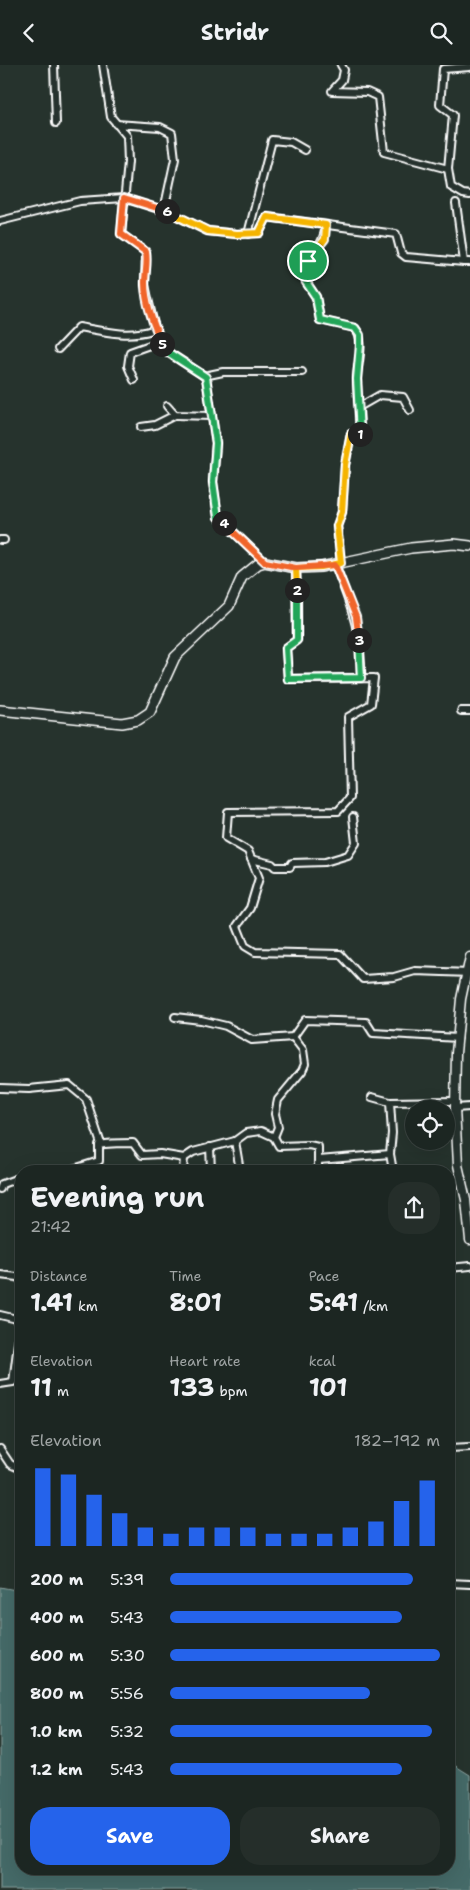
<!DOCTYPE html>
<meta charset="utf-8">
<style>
body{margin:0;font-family:"Shantell Sans",sans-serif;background:#252e2a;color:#f1f3f6;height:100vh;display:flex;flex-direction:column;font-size:19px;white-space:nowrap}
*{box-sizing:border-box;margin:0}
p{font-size:16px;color:#a0a5a5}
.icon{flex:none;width:28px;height:28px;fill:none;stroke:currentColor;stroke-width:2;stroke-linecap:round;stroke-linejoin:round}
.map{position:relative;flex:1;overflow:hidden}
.drawer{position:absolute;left:15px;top:1100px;width:440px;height:710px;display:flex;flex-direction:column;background:#1c2622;border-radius:20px;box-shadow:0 5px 20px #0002,0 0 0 1px #3a4340}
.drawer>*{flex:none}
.controls{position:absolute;left:405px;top:1035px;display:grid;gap:10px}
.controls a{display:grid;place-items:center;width:50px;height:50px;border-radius:50%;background:#1c2622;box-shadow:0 5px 20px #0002,0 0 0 1px #3a4340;font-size:25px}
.pin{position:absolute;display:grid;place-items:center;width:42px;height:42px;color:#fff;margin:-21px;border:2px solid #fff;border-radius:50%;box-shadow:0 1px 5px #0007}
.km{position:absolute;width:25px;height:25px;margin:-12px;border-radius:50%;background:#222;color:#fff;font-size:14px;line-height:25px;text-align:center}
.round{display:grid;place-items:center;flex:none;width:52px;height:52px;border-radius:20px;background:#252e2a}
.overview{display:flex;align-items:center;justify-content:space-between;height:85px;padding:0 15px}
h1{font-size:28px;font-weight:700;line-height:38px}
.figures{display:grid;grid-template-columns:repeat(3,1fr);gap:8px;height:85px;padding:5px 15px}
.figures div{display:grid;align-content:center}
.figures b{font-size:25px;font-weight:700}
.figures small{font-size:14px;font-weight:400}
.figures p{font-size:14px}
.chart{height:140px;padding:10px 15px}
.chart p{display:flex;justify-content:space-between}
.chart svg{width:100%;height:90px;margin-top:5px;stroke:#2563eb;stroke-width:6}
.action{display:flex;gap:10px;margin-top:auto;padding:10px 15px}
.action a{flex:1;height:58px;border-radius:20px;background:#2563eb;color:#fff;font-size:20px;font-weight:700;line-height:58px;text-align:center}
.action a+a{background:#252e2a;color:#f1f3f6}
ul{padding:0 15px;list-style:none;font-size:16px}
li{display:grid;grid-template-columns:80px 60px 1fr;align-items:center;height:38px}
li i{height:12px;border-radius:6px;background:#2563eb}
header{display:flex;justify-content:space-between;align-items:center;height:65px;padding:0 15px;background:#1c2622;font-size:22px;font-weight:700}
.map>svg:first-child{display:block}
.water{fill:#456a67;stroke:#8fa6a4}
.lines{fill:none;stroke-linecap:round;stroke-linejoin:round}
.minor-casing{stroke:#fff;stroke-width:10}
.tertiary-casing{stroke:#fff;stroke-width:11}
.secondary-casing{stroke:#fff;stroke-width:12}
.minor{stroke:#26332d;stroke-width:6}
.tertiary{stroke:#26332d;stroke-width:8}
.secondary{stroke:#26332d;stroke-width:9}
.split-1-casing{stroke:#fff;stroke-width:10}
.split-2-casing{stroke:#fff;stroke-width:10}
.split-3-casing{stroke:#fff;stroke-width:10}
.split-4-casing{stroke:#fff;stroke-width:10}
.split-5-casing{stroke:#fff;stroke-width:10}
.split-6-casing{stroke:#fff;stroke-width:10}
.split-7-casing{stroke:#fff;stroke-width:10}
.split-1{stroke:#22a559;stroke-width:6}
.split-2{stroke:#f5b400;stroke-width:6}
.split-3{stroke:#22a559;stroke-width:6}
.split-4{stroke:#f0652b;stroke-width:6}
.split-5{stroke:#22a559;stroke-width:6}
.split-6{stroke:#f0652b;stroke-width:6}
.split-7{stroke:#f5b400;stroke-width:6}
</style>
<header><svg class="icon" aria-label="back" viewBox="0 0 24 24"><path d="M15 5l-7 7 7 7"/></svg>Stridr<svg class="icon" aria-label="search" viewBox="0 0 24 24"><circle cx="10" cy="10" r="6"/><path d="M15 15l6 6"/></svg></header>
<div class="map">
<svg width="470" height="1825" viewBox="0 0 470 1825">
<rect width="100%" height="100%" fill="#26332d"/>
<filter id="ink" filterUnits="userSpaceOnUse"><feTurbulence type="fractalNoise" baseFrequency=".02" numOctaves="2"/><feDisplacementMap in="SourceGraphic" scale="10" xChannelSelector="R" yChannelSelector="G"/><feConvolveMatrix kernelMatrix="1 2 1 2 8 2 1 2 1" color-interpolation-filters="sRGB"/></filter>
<g filter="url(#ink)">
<polygon class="water" points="0,1522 21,1526 21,1804 449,1804 449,1697 470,1710 470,1825 0,1825"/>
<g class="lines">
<defs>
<g id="minor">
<polyline points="54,0 56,58"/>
<polyline points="103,0 111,52 127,71 128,97 121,169 146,187 145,220 154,260 166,286 206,312 216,378 213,417 218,452 265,497"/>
<polyline points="341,0 344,5 342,15 332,26 367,27 378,32 384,87 448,104"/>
<polyline points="470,2 443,4 440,40 453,50 448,104 451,122 463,129 470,130"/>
<polyline points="116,59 160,62 172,68 175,94 164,145"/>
<polyline points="456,138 464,197 470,197"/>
<polyline points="0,156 80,136 124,133 171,148 207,166 237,169 259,168 267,152 396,169 401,188 406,192 464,197"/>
<path d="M326,160C323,187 306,187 306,217L316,232L320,255L355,263C366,278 357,297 357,314C357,331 360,349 360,366V369H351L345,400L342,447L337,461L341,498"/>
<polyline points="248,169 272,75 291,77 305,85"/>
<path d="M58,284L79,262C102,266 129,273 152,265L154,260"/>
<polyline points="204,311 223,307 302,307"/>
<polyline points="134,315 128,301 130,287 161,276"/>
<polyline points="167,341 175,350 212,351"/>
<polyline points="359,342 380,330 403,332 410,345"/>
<polyline points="141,362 155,360 175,350"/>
<polyline points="0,475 4,475"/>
<path d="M335,499C351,542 362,567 361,613"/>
<polyline points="296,503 297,575 286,583 288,614 374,613 371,639 348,652 350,733 338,746 228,747 226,773 248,786 259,813 250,843 237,861 245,881 255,887 340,889 363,914 394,912 415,906 470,908"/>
<polyline points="461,646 470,646"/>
<polyline points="251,794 272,799 275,802 290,802 292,798 325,797 348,790 356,778 353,752"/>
<polyline points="175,952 201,955 226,961 252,975 293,972 305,955 366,957 373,968 458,973"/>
<polyline points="0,1023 29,1024 69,1020 86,1034 101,1079"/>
<polyline points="372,1032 390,1037"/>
<polyline points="455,1043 470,1042"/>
<polyline points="274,1072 279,1081 309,1080 318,1082 318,1106"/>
<polyline points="235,1076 240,1106"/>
<polyline points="210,1082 211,1106"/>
<polyline points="390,1089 393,1106"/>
<polyline points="319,1095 390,1089 392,1068 390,1037 455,1036"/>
<path d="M67,1106L99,1096V1080C108,1078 124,1078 133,1078L142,1090L160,1089L184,1093L193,1087L235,1076L246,1068L261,1066L274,1072L278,1062L275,1049L278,1035L302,1006L305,999L303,985L293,972"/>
<polyline points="183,1106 184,1093"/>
<polyline points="0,1124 2,1119 21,1112"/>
<polyline points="449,1203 470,1201"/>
<polyline points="0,1210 17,1212 21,1215"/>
<polyline points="0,1250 21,1255 13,1317 0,1319"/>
<polyline points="449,1383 470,1382"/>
<polyline points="0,1384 10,1399 21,1404"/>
<polyline points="449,1518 470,1519"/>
</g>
<polyline id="tertiary" points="470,892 461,934 456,988 455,1043 458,1100 466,1135 470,1175"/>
<polyline id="secondary" points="0,645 122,658 138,655 150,647 175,592 229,541 242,512 258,499 265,497 296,503 321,502 411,483 454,479 470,481"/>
</defs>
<use href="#minor" class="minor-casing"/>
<use href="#tertiary" class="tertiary-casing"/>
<use href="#secondary" class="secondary-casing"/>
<use href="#minor" class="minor"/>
<use href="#tertiary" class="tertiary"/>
<use href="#secondary" class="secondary"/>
</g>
</g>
<g class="lines" filter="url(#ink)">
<defs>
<polyline id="split-1" points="308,196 306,217 316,232 320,255 355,263 360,270 360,280 357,314 360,369"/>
<polyline id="split-2" points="297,525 296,503 321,502 341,498 337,461 342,447 345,400 351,369 360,369"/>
<polyline id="split-3" points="297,525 297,575 286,583 288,614 361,613 359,575"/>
<polyline id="split-4" points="224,458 265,497 296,503 335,500 356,552 359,575"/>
<polyline id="split-5" points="162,279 166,286 206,312 216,378 213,417 218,452 224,458"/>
<path id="split-6" d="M162,279C154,261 145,239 145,218C145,207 148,198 146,187L121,169L124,133L167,146"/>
<polyline id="split-7" points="167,146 208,166 237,169 259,168 267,152 326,160 325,174 308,196"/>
</defs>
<use href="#split-1" class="split-1-casing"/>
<use href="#split-2" class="split-2-casing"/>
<use href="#split-3" class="split-3-casing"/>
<use href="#split-4" class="split-4-casing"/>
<use href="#split-5" class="split-5-casing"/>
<use href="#split-6" class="split-6-casing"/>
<use href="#split-7" class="split-7-casing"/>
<use href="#split-1" class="split-1"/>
<use href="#split-2" class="split-2"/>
<use href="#split-3" class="split-3"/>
<use href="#split-4" class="split-4"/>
<use href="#split-5" class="split-5"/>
<use href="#split-6" class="split-6"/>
<use href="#split-7" class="split-7"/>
</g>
</svg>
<div class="controls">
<a><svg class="icon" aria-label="locate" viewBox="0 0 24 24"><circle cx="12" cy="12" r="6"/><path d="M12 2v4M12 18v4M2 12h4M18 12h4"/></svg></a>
</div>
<div class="pin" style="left:308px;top:196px;background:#1e9e55"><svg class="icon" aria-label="arrive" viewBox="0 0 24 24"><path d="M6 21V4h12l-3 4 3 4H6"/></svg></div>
<b class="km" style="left:360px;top:369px">1</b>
<b class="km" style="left:297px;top:525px">2</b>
<b class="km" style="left:359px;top:575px">3</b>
<b class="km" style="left:224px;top:458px">4</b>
<b class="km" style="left:162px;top:279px">5</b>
<b class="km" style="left:167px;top:146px">6</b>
<section class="drawer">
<div class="overview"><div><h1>Evening run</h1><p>21:42</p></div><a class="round"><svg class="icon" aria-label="share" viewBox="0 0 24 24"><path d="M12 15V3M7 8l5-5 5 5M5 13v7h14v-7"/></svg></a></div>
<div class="figures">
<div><p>Distance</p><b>1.41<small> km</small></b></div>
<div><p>Time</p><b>8:01</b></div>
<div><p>Pace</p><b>5:41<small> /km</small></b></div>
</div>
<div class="figures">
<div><p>Elevation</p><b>11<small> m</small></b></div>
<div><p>Heart rate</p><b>133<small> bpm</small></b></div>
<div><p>kcal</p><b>101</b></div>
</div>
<div class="chart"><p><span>Elevation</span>182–192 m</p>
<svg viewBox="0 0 160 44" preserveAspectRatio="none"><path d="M5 44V6M15 44V9M25 44V19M35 44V28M45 44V35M55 44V38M65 44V35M75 44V35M85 44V35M95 44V38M105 44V38M115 44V38M125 44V35M135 44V32M145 44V22M155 44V12"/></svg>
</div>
<ul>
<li><b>200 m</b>5:39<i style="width:90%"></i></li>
<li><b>400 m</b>5:43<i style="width:86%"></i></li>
<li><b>600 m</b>5:30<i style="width:100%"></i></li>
<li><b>800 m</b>5:56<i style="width:74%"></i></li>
<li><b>1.0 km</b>5:32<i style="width:97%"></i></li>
<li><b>1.2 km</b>5:43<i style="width:86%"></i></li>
</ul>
<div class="action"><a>Save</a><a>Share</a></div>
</section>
</div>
